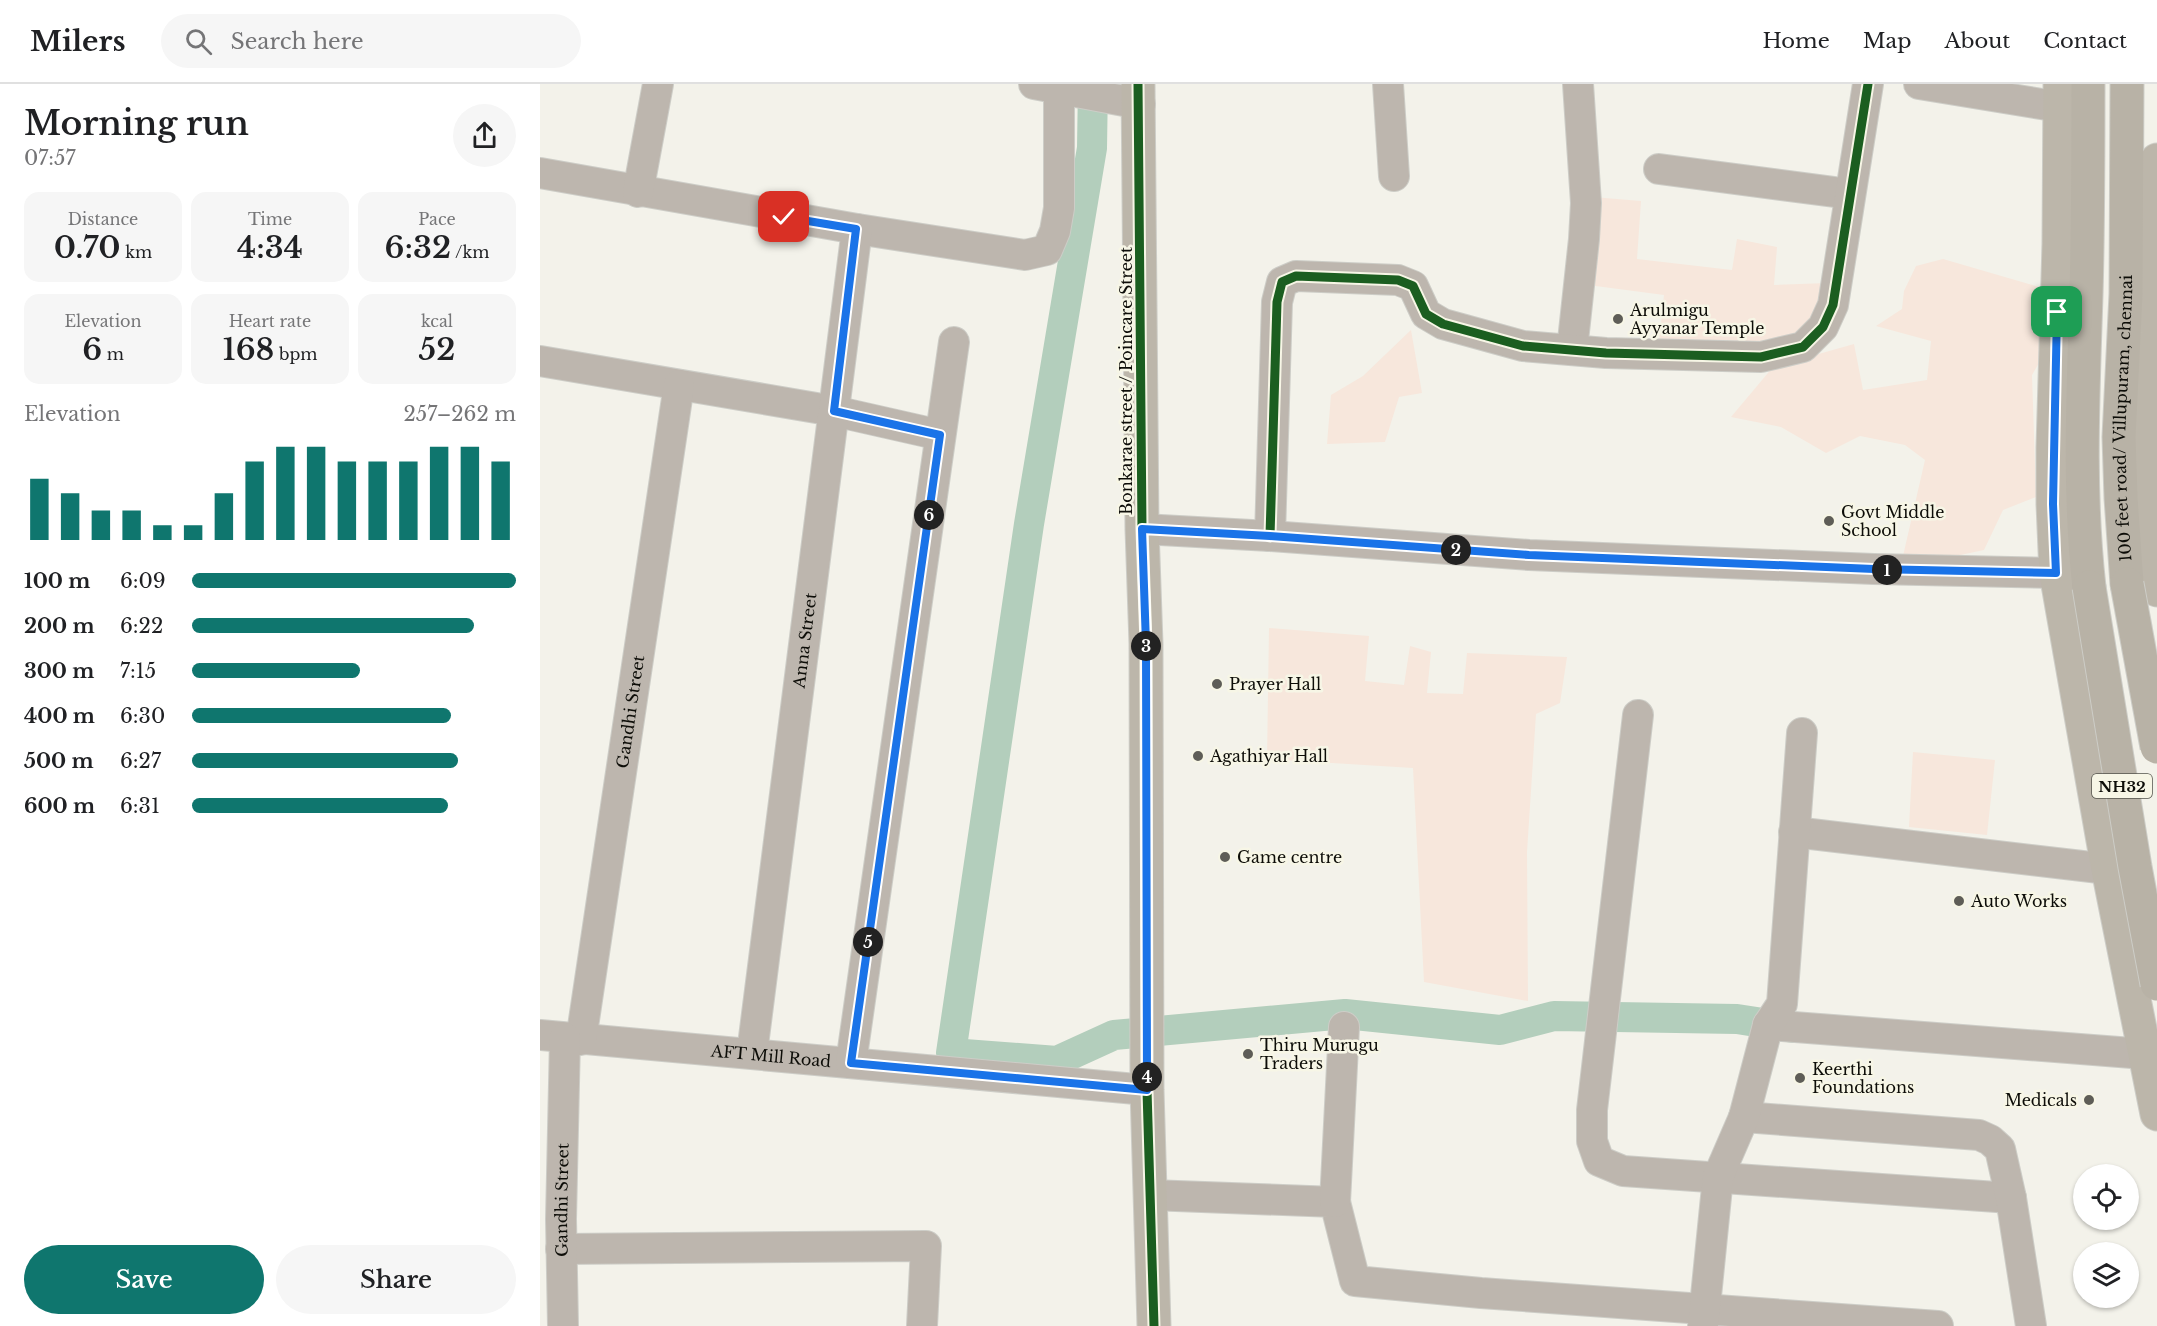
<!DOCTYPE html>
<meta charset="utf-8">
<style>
body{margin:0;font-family:"Libre Baskerville",serif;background:#f6f6f6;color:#202124;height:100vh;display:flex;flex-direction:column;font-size:22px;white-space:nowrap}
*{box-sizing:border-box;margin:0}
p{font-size:20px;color:#757577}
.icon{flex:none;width:33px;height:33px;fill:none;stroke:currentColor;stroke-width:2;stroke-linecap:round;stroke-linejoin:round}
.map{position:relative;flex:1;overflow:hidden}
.sheet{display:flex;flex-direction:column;background:#fff;width:540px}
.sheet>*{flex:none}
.fabs{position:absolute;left:1533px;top:1080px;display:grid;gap:12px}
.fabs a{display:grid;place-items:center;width:66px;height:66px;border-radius:50%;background:#fff;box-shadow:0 2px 4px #0004;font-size:30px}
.pin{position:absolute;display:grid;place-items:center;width:51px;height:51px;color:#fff;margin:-26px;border-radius:12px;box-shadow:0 3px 9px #0006}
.km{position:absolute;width:30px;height:30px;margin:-15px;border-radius:50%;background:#222;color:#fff;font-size:16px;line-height:30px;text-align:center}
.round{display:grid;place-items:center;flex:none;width:63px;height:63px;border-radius:32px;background:#f6f6f6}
.overview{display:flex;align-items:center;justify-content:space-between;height:102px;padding:0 24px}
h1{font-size:33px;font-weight:600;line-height:45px}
.figures{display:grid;grid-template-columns:repeat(3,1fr);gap:9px;height:102px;padding:6px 24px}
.figures div{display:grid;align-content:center;border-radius:15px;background:#f6f6f6;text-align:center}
.figures b{font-size:30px;font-weight:600}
.figures small{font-size:16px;font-weight:400}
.figures p{font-size:16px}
.chart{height:168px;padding:12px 24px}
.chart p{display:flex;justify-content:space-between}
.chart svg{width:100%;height:108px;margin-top:6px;stroke:#0f766e;stroke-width:6}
.primary-button{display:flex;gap:12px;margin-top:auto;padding:12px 24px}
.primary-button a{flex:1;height:69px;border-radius:36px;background:#0f766e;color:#fff;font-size:24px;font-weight:600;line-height:69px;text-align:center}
.primary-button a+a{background:#f6f6f6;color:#202124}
ul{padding:0 24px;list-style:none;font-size:20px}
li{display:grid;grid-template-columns:96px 72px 1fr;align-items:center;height:45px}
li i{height:15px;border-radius:8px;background:#0f766e}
header{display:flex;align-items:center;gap:36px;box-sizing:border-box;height:84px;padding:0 30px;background:#fff;border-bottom:2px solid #e0e0e0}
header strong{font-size:28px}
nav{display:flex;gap:33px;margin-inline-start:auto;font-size:21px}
.search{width:420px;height:54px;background:#f6f6f6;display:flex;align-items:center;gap:15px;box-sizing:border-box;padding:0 21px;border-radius:33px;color:#757577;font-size:22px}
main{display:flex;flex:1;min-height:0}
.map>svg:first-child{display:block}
.green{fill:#f7e7dc}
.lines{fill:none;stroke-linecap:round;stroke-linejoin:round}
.canal{stroke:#b3cebc;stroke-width:30}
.street-casing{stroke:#cdcdc7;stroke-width:32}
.secondary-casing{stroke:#cdcdc7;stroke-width:35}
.highway-casing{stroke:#cdcdc7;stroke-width:35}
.street{stroke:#bdb6ae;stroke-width:30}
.secondary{stroke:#bcb6aa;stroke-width:33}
.highway{stroke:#b8b2a6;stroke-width:33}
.highway-bridge-casing{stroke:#cdcdc7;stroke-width:35;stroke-linecap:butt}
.highway-bridge{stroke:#b8b2a6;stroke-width:33}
.cycleway-casing{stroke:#f7f6e6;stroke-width:13}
.cycleway{stroke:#1b5e20;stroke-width:9}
.route-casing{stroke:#fff;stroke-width:12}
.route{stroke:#1a73e8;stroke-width:8}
.poi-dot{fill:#5e5d57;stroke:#f7f6e6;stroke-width:2}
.labels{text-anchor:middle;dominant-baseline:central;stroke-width:5;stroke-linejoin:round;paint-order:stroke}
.shield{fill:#f7f6e6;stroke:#53534b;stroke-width:1.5}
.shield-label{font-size:15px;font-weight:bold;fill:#0d0d08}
.poi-label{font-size:16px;fill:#0d0d08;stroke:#f7f6e6;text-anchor:start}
.street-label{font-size:16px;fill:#0d0d08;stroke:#f7f6e6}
</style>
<header>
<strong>Milers</strong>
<div class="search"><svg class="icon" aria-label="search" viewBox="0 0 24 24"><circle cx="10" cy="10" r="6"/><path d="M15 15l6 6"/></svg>Search here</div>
<nav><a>Home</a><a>Map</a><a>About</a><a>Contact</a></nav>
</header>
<main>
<section class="sheet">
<div class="overview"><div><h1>Morning run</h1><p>07:57</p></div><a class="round"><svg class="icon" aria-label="share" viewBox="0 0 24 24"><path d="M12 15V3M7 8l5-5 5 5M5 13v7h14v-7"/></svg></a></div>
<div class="figures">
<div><p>Distance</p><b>0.70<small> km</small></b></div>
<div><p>Time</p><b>4:34</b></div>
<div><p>Pace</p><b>6:32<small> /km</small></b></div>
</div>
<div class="figures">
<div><p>Elevation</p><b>6<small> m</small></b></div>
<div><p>Heart rate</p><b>168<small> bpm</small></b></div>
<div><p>kcal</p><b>52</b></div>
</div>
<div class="chart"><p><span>Elevation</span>257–262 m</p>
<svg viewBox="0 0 160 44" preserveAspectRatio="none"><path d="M5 44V19M15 44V25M25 44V32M35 44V32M45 44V38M55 44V38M65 44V25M75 44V12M85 44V6M95 44V6M105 44V12M115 44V12M125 44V12M135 44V6M145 44V6M155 44V12"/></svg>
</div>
<ul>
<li><b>100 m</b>6:09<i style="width:100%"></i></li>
<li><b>200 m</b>6:22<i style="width:87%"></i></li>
<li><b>300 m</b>7:15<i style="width:52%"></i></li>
<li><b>400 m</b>6:30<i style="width:80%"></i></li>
<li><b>500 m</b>6:27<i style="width:82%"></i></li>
<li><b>600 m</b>6:31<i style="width:79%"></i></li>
</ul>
<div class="primary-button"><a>Save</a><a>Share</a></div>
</section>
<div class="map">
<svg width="1617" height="1242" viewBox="0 0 1617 1242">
<rect width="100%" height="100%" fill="#f3f2ea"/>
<g class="green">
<polygon points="1053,113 1101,117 1097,175 1192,186 1197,155 1237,163 1234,201 1288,199 1268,246 1211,263 1119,257 1124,211 1048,201"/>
<polygon points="1403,175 1499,203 1504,270 1492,291 1496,413 1463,426 1444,466 1406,474 1363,472 1385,376 1365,361 1320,352 1286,369 1241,343 1191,333 1233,283 1314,260 1323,306 1387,296 1391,257 1336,242 1362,225 1364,207 1376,182"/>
<polygon points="871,246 882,309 859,313 845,358 787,360 791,311 823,292"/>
<polygon points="729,544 829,552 825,597 864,601 870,562 891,568 887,609 923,610 927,569 1027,573 1020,619 996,630 987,768 988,917 884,898 873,684 727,675"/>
<polygon points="1373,668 1455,676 1447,751 1369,743"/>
</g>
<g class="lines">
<polyline class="canal" points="553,0 552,64 489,440 411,969 517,977 574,951 805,930 960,946 1014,932 1197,935 1254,944"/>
<defs>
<g id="street">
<polyline points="494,0 600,20"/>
<polyline points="848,0 854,92"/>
<polyline points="1379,0 1520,23"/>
<polyline points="1119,85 1310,110"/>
<polyline points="0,89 317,145 485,171 507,166 515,147 519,124 519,0"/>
<polyline points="98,108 118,0"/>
<polyline points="1032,266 1044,155 1046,119 1038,0"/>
<polyline points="0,277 294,327 400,351"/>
<polyline points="602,445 730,452 989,471 1334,485 1516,489"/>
<polyline points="730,452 737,218 742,198 756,192 858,196 873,202 886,230 903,240 983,262 1066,269 1221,273 1263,263 1283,243 1293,221 1328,0"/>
<polyline points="1098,631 1052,1026 1052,1057 1059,1077 1083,1087 1471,1114"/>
<polyline points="1254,748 1568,785"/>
<polyline points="1228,941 1605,970"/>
<path id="s1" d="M0,951L607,1006"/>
<path id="s2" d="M41,956L139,301"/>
<path id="s3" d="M212,969L317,145"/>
<polyline points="311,979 414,258"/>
<polyline points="1204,1033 1439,1051 1450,1056 1460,1065 1471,1114 1491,1242"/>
<polyline points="610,1111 795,1118 815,1197 941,1209 1398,1242"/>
<polyline points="795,1118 804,943"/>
<polyline points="21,1165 386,1162 382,1242"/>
<path id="s4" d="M23,1242L21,1135L25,954"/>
<polyline points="1163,1242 1178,1093 1204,1033 1228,941 1242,920 1262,649"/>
</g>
<g id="secondary">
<polyline points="598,0 602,445 606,560 607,1006 614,1242"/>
<polyline points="1520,0 1519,160 1513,364 1513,420 1516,489 1568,785 1617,1030"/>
<polyline points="1617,76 1612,249 1606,362 1609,441 1617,506"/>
</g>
<g id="highway">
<path d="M1548,0C1548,70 1548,140 1546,211C1543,309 1538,405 1549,503"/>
<path id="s5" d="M1587,500L1581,414L1579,353L1586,210L1587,0"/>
</g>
</defs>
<use href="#street" class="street-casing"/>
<use href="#secondary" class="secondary-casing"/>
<use href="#highway" class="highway-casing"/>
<use href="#street" class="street"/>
<use href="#secondary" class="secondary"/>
<use href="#highway" class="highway"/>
<defs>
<g id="highway-bridge">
<polyline points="1587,500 1617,663"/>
<polyline points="1549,503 1595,783 1617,900"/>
</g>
</defs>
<use href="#highway-bridge" class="highway-bridge-casing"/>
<use href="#highway-bridge" class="highway-bridge"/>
<defs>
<g id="cycleway">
<polyline points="598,0 602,445 606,560 607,1006 614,1242"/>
<polyline points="730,452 737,218 742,198 756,192 858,196 873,202 886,230 903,240 983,262 1066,269 1221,273 1263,263 1283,243 1293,221 1328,0"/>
</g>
</defs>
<use href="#cycleway" class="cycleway-casing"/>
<use href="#cycleway" class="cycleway"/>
</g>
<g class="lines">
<defs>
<polyline id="route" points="244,133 316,145 294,327 400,351 311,979 607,1006 606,560 602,445 730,452 989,471 1334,485 1516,489 1513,420 1517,228"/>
</defs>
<use href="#route" class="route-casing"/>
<use href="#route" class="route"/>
</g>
<g class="poi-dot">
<circle cx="1078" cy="235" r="6"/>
<circle cx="1289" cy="437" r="6"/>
<circle cx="677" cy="600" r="6"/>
<circle cx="658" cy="672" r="6"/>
<circle cx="685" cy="773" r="6"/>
<circle cx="1419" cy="817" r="6"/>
<circle cx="708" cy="970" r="6"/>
<circle cx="1260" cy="994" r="6"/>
<circle cx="1549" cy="1016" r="6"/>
</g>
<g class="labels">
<rect class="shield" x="1552" y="690" width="60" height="24" rx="4.5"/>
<g class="shield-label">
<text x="1582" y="702">NH32</text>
</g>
<g class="poi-label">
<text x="1090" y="226">Arulmigu<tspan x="1090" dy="18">Ayyanar Temple</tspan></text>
<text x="1301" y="428">Govt Middle<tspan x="1301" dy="18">School</tspan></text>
<text x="689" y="600">Prayer Hall</text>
<text x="670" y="672">Agathiyar Hall</text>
<text x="697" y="773">Game centre</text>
<text x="1431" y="817">Auto Works</text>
<text x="720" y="961">Thiru Murugu<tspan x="720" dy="18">Traders</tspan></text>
<text x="1272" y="985">Keerthi<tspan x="1272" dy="18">Foundations</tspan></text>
<text x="1537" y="1016" text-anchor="end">Medicals</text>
</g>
<g class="street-label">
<text transform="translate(586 297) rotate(-90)">Bonkarae street / Poincare Street</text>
<text stroke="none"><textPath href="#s5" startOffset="166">100 feet road/ Villupuram, chennai</textPath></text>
<text stroke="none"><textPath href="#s3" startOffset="416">Anna Street</textPath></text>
<text stroke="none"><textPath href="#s2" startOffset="332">Gandhi Street</textPath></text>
<text stroke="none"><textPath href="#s1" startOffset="232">AFT Mill Road</textPath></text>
<text stroke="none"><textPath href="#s4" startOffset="126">Gandhi Street</textPath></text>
</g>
</g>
</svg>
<div class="fabs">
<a><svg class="icon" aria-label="locate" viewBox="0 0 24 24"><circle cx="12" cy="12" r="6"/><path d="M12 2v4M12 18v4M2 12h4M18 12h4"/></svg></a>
<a><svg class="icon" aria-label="layers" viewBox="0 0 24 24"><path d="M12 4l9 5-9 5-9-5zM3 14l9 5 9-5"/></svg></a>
</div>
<div class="pin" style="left:1517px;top:228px;background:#1e9e55"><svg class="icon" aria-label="arrive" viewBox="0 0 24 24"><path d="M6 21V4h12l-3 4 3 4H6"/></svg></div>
<div class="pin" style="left:244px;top:133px;background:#d93025"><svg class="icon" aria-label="check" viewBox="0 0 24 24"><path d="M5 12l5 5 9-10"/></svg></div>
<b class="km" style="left:1347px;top:486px">1</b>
<b class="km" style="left:916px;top:466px">2</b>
<b class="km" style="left:606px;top:562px">3</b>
<b class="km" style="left:607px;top:993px">4</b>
<b class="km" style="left:328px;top:858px">5</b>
<b class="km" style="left:389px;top:431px">6</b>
</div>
</main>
